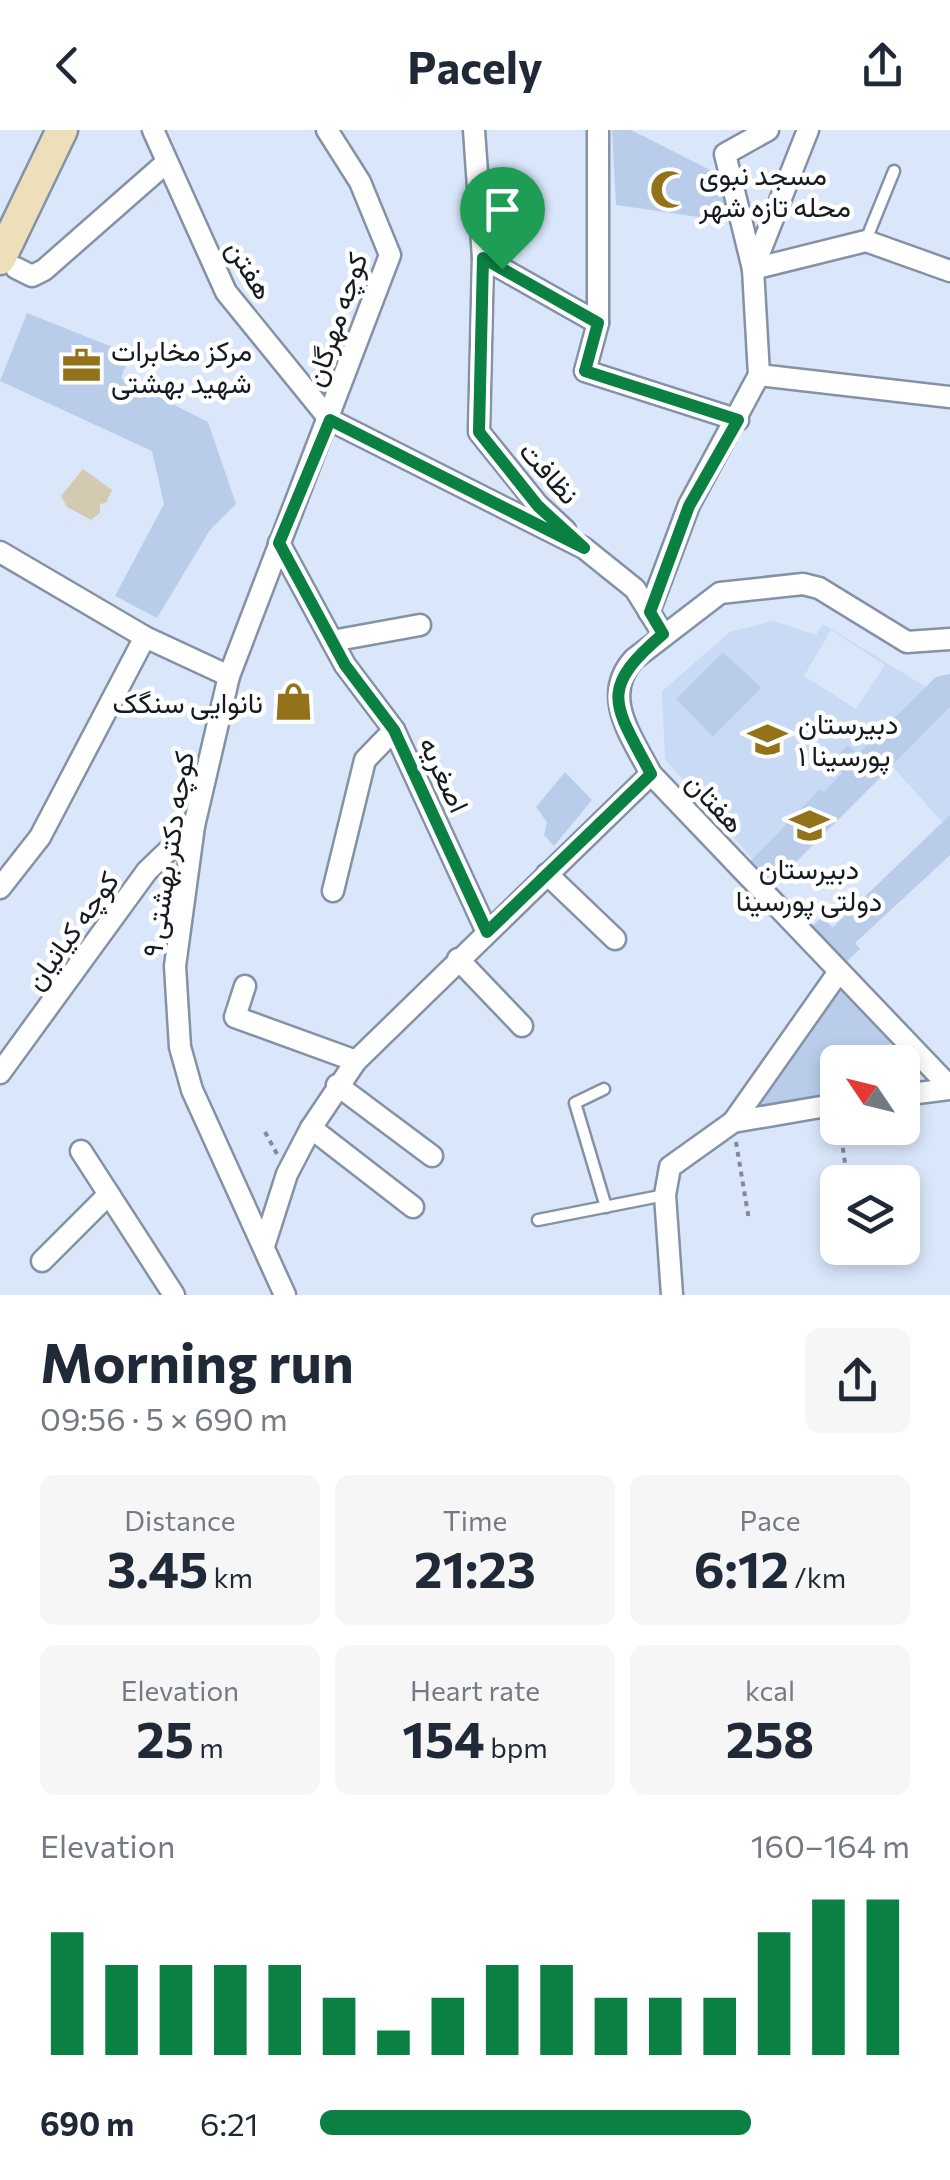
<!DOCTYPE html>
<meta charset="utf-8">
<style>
body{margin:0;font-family:Commissioner,Vazirmatn,sans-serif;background:#f6f6f7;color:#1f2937;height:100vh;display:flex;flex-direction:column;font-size:38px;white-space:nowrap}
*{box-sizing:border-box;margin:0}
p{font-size:32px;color:#747a83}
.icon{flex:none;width:55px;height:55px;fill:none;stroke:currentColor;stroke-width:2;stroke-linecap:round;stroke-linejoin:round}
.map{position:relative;height:1165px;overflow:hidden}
.sheet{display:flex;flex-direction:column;background:#fff;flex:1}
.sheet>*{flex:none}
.needle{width:65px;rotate:305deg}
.fabs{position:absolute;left:820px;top:915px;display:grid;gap:20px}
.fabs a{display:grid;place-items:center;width:100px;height:100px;border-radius:15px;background:#fff;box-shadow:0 5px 15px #0003;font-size:50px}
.pin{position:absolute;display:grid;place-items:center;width:85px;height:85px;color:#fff;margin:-102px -42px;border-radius:50% 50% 50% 0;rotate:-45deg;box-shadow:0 0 10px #0007}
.pin .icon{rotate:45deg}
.round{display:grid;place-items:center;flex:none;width:105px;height:105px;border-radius:15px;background:#f6f6f7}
.overview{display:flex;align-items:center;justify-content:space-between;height:170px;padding:0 40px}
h1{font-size:55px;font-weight:700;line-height:75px}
.metrics{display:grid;grid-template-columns:repeat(3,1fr);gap:15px;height:170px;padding:10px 40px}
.metrics div{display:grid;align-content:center;border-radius:15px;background:#f6f6f7;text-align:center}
.metrics b{font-size:50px;font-weight:700}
.metrics small{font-size:28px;font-weight:400}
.metrics p{font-size:28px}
.chart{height:280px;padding:20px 40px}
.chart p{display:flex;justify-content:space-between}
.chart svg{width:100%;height:180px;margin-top:10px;stroke:#0b8043;stroke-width:6}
ul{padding:0 40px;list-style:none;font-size:32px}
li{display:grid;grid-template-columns:160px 120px 1fr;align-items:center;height:75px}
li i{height:25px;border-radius:12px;background:#0b8043}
header{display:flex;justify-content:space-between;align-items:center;height:130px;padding:0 40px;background:#fff;font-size:45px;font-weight:700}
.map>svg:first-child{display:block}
.built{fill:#c8daf4;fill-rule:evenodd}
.green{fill:#d4cab2}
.building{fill:#b9cdeb}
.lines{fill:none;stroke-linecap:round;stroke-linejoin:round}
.service-casing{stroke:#8591a4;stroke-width:15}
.minor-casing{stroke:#8591a4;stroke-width:25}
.secondary-casing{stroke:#8591a4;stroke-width:35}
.path{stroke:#818a98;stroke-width:4;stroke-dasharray:5 5;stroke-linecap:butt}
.service{stroke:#fff;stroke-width:10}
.minor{stroke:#fff;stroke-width:20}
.secondary{stroke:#ecdfb9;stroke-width:30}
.route-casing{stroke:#fff;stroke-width:20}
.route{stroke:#0b8043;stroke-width:12}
.labels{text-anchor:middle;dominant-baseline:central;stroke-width:9;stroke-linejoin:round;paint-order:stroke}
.poi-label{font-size:28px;fill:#161b22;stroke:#fff;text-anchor:start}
.street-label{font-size:28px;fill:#161b22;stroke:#fff}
</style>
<header><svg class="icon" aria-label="back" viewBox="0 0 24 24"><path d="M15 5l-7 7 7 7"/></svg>Pacely<svg class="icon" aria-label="share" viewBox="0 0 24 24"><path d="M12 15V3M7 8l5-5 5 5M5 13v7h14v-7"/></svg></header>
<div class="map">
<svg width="950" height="1165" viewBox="0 0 950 1165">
<rect width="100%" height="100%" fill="#dae7fb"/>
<path class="built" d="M774,491L816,505L823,494L926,557L936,547L950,544V725L855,813L860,819L843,835L822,787L833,797L943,693L892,636L771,757L748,734L752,728L665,629L662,561L730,502ZM831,500L885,535L856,579L804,546ZM723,522L762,558L713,607L676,569Z"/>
<polygon class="green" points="83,339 112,360 106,373 100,374 100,383 91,390 67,377 61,366"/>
<g class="building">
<polygon points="612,0 631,0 722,46 726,91 616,75"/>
<polygon points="27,183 130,224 121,248 208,292 236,374 210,400 157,488 115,466 164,374 152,321 0,251"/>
<polygon points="723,522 762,558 713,607 676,569"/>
<polygon points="950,544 950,577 771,757 748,734 820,659 824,662 842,643 831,632 848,615 858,624 936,547"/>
<polygon points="291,557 307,570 295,586 279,574"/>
<polygon points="565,642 592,670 554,716 544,705 547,692 536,677"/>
<polygon points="950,685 950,725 855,813 860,819 843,835 809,799 822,787 832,798"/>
<polygon points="840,853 895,907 875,932 838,932 838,967 754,978"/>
</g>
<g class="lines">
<defs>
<g id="service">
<polyline points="866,110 894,41"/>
<polyline points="604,959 575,973 606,1077"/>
<polyline points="538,1090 665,1065"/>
</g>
<g id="minor">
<polyline points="153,0 226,162 330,290 584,418 635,459 663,504"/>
<polyline points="474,0 483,128 479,302 538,375 565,400"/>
<polyline points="598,0 598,193 585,241 738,290"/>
<polyline points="483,128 598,193"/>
<polyline points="16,138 32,146 44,140 167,32"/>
<polyline points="753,139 866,111 950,141"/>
<polyline points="753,139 808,0"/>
<polyline points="759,245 950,267"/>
<polyline points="279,413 345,535 394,600 487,802"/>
<polyline points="0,422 145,507 229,546"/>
<polyline points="649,482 689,375 759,245 753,139 725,24 768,0"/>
<path d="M950,509L907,512L819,458L803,454L720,463L634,529C600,566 632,607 651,644L950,957"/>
<polyline points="332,511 420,495"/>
<polyline points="547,744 615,809"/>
<polyline points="0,758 40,707 145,507"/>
<polyline points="333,761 365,630 394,600"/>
<polyline points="458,829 522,896"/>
<polyline points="245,856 235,887 356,931"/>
<polyline points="0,943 147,741 194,696"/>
<polyline points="337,955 432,1026"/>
<polyline points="902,965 950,959"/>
<polyline points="733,992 838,843"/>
<polyline points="311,998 413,1077"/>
<polyline points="81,1021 174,1165"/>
<polyline points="264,1116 287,1044 311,998 356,931 651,644"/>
<polyline points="42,1131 109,1064"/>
<polyline points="285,1165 192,960 180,917 175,836 194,696 229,546 390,125 360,52 327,0"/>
<polyline points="672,1165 665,1065 670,1037 733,992 838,974"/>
</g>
<polyline id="secondary" points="0,129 62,0"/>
</defs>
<use href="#service" class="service-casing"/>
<use href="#minor" class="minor-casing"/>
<use href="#secondary" class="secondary-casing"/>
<g class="path">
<polyline points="840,998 846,1040"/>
<polyline points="265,1002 277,1024"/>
<polyline points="736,1012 749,1090"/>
</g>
<use href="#service" class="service"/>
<use href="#minor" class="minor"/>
<use href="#secondary" class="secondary"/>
</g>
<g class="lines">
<defs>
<path id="route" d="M483,128L598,193L585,241L738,290L689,376L650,482L663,504C597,560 614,574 651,644L487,802L394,600L345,535L279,413L330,290L584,418L538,376L479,302Z"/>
</defs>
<use href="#route" class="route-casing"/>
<use href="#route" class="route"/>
</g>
<defs>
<symbol id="mosque-bare" viewBox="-9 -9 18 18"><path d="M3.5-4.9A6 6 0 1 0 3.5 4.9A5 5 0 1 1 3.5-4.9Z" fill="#937219" stroke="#fff" stroke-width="2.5" paint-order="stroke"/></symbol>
<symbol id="office-bare" viewBox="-9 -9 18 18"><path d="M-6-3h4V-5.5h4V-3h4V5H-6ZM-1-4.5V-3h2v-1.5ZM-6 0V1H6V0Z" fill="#937219" stroke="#fff" stroke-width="2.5" paint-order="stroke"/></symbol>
<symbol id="shop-bare" viewBox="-9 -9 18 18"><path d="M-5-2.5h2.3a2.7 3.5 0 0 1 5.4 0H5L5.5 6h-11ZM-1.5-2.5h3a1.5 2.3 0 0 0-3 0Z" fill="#937219" stroke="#fff" stroke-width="2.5" paint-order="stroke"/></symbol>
<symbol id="school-bare" viewBox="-9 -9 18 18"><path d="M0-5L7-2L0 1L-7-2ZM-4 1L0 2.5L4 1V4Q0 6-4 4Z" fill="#937219" stroke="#fff" stroke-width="2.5" paint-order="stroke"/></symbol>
</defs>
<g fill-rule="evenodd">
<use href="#mosque-bare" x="642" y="32" width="55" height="55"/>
<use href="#office-bare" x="54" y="208" width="55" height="55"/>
<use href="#shop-bare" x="266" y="544" width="55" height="55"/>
<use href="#school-bare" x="740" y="582" width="55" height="55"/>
<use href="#school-bare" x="782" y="668" width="55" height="55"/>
</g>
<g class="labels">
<g class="poi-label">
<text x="699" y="44">مسجد نبوی<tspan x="699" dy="32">محله تازه شهر</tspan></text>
<text x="111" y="220">مرکز مخابرات<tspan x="111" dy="32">شهید بهشتی</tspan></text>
<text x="263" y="572" text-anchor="end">نانوایی سنگک</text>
<text x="798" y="593">دبیرستان<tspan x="798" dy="32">پورسینا ۱</tspan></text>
<text x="809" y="738" text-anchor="middle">دبیرستان<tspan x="809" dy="32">دولتی پورسینا</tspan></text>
</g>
<g class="street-label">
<text transform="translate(251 139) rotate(59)">هفتن</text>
<text transform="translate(335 189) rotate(-71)">کوچه مهرگان</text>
<text transform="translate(550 342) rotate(48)">نظافت</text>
<text transform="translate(445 644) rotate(65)">اصغریه</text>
<text transform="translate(716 672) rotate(47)">هفتان</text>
<text transform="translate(167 724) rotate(-81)">کوچه دکتر بهشتی ۹</text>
<text transform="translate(71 800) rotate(-54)">کوچه کیانیان</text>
</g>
</g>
</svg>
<div class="fabs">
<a><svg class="needle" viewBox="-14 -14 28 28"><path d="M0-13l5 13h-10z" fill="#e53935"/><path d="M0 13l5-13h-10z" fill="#747a83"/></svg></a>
<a><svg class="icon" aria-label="layers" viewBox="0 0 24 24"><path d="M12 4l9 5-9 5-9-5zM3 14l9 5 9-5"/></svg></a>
</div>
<div class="pin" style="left:502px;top:139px;background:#1e9e55"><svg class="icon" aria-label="arrive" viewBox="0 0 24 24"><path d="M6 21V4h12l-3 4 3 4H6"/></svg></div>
</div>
<section class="sheet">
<div class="overview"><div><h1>Morning run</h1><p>09:56 · 5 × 690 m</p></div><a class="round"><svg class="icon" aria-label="share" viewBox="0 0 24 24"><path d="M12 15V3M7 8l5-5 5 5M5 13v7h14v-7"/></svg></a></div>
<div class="metrics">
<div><p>Distance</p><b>3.45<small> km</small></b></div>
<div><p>Time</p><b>21:23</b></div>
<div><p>Pace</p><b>6:12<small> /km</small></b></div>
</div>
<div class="metrics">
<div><p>Elevation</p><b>25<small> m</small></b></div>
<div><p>Heart rate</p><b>154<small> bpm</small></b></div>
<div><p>kcal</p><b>258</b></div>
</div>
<div class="chart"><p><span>Elevation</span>160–164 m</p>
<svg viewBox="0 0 160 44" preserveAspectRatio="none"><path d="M5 44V14M15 44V22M25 44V22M35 44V22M45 44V22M55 44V30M65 44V38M75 44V30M85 44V22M95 44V22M105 44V30M115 44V30M125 44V30M135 44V14M145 44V6M155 44V6"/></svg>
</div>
<ul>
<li><b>690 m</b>6:21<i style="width:73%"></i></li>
</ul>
</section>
